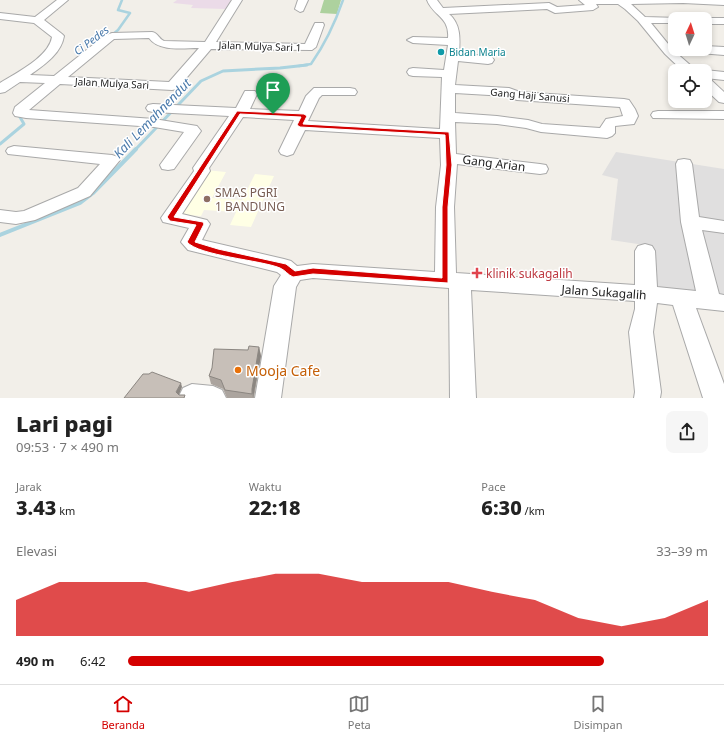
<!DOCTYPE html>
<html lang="id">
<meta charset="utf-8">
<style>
body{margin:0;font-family:"Noto Sans",sans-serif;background:#f6f6f6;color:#222;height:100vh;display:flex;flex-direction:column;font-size:15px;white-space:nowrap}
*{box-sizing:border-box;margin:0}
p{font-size:13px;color:#767676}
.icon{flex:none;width:22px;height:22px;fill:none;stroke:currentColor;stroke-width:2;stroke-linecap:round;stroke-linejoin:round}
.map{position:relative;height:398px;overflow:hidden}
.sheet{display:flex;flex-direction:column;background:#fff;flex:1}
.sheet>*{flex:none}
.needle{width:26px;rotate:4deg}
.controls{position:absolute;left:668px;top:12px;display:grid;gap:8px}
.controls a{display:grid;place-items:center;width:44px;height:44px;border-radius:8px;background:#fff;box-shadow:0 2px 6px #0003;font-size:20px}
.pin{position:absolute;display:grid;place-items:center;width:34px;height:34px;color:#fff;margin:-41px -17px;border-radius:50% 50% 50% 0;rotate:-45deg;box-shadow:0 0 4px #0007}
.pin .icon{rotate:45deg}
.round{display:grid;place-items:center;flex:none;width:42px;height:42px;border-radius:8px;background:#f6f6f6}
.summary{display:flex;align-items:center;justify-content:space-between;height:68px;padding:0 16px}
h1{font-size:22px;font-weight:800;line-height:30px}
.stats{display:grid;grid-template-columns:repeat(3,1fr);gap:6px;height:68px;padding:4px 16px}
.stats div{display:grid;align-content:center}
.stats b{font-size:20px;font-weight:800}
.stats small{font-size:11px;font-weight:400}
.stats p{font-size:11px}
.chart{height:112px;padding:8px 16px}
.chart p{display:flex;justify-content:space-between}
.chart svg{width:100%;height:72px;margin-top:4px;fill:#d40000;opacity:.7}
ul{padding:0 16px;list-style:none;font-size:13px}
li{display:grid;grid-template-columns:64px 48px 1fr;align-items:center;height:30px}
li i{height:10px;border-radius:5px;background:#d40000}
.tab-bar{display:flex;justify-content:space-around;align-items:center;height:56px;border-top:1px solid #e0e0e0;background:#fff;font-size:11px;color:#767676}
.tab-bar a{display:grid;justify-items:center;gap:2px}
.tab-bar .current{color:#d40000}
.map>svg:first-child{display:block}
.residential{fill:#e0dfdf}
.industrial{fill:#ebdbe8}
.education{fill:#ffffe5}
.forest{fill:#add19e}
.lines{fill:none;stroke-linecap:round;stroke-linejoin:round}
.stream-far2{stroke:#aad3df;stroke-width:2.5}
.stream-far1{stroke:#aad3df;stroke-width:3}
.stream{stroke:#aad3df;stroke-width:4}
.minor-casing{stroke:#a9a9a9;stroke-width:2}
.minor{fill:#fff;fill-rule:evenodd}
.wall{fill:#aba49e}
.shaded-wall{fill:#8b8681}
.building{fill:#c7bfb8;stroke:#8b8681}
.route{fill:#d40000;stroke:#fff;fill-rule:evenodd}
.culture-dot{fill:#0f9aa8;stroke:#fff;stroke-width:1.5}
.education-dot{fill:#8d6e63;stroke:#fff;stroke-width:1.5}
.health-dot{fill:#e0444e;stroke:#fff;stroke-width:1.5}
.food-dot{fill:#e8710a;stroke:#fff;stroke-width:1.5}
.labels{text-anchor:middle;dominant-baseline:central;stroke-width:3;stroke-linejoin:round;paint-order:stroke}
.far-street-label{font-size:10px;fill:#222;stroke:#fff}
.far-culture-label{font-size:10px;fill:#0d838f;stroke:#fff;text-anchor:start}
.far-water-label{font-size:11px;font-style:italic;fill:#4a7aab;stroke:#fff}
.street-label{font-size:12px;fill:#222;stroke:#fff}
.education-label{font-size:12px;fill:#785e54;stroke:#fff;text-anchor:start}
.health-label{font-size:12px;fill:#be3a42;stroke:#fff;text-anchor:start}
.water-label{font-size:13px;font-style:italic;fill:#4a7aab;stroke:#fff}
.near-food-label{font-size:14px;fill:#c56008;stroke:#fff;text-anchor:start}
</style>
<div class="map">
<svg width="724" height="398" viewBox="0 0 724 398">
<rect width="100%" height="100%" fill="#f2efe9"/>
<polygon class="residential" points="616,152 724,169 724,302 655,292 651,246 611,240 618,179 602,175"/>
<polygon class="industrial" points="177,0 231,0 226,9 191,8 193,5 173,3"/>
<polygon class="education" points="205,170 226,172 212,198 242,200 255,174 274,176 251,227 230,225 236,212 204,210 201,216 177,214"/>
<polygon class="forest" points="324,0 341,0 337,14 320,13"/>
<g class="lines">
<g class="stream-far2">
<polyline points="112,35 118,30 130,13 118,10 122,0"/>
<path d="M299,66L311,64C325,44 335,23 343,0"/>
</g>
<g class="stream-far1">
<polyline points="0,144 24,124 17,112"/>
<polyline points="135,150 201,81 223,71 280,68 307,65"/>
</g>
<polyline class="stream" points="0,235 80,203 93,193 136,149"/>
<defs>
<g id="minor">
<path d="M57,0H68L44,20L62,34L64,36C61,54 44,65 30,75L54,76L104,36L112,33L152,32C158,33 159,39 164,41L205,42L232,0H242L216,42L305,44L315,23H323L324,25L316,47L312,50L211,49L177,89L172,90L60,84L29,110L154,119L197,126L201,131L174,169L168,170L162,169L160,165L184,132L154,127L26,118L15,116L13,113L15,107L45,83L20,82L5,92L0,93V83C16,73 49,57 52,37L34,23L0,19V13L35,17ZM149,38C159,52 183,48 199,48L169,82L68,77L114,39Z"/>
<polygon points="298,0 308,0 303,11 300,12 295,9"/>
<path d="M427,0H437L443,8L549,3L557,7L585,5L579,0H724V5L683,3L631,4L645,17L679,18V19H675V23H651L673,50L697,71H683L665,54L638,21L625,9L618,4H596L598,7L593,10L555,13L547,9L449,14C461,24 460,39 459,54L488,56L492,57L494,60L492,63L488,64L458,61L455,85L509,88L520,92L624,99L629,100L635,109L638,116L634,124L615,126V133L612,136L607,138L541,132L526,128L497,124L455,122L456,154L540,164L546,165L548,169L546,173L540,174L457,164L454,207L456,273L635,285V251L638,246L645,244L652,246L655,251L657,287L696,291L681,222L676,164L678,160L684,159L690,160L692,164L699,217L724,221V233L702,230L719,294L724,295V311L696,308L724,384V398H703L673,305L657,303L653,332L661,392L660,398H634L635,392L629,332L635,309V301L471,290L476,398H450L449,288L313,278L300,280L296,287L281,398H255L274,286L281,275L277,272L188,250L181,242L189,228L163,222L161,218L194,171L193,168L229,116L153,112L148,111L146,108L148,105L153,104L236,108L245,91H255L257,94L250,109L299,111L306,96L314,88H350L355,89L357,92L355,95H322L319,98L308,121L440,129L442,77L413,76L409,75L407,72L409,69L413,68L444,70L448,45L413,43L407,40L413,37L448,38C450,17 433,16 427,0ZM455,93L506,96L517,100L620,107L623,116L606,119L600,128L542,124L528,120L497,116L455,113ZM243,117L294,120L279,151L281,154L287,156L293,154L305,130L440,138L441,165L436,207L435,272L313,264L297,266L291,261L284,259L202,240L210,224L207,220L182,214L210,171L209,168Z"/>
<polygon points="705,18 724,18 724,24 705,24 705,19 701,19"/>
<polygon points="705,46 724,47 724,55 687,52 683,51 681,49 705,49"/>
<polygon points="705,70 724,72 724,80 705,78 705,71 702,71"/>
<polygon points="705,78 710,79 724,92 724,103 719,102 705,89"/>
<polygon points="658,111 724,111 724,119 653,118 651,115 653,112"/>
<polygon points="14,146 112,155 118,157 120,160 90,196 35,220 16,224 0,222 0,210 16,212 24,211 78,188 100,164 8,154 6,151 8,148"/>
<polygon points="192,384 213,386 222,390 226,398 180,398 179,396 183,388"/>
</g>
</defs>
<use href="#minor" class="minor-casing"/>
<use href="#minor" class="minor"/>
</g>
<polygon class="wall" points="259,347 261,356 254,398 227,398 223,389 211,384 209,376 212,368 248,350"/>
<g class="shaded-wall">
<polygon points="259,347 261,356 253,398 252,389"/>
<polygon points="181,383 182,387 178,397 176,392"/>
</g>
<g class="building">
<polygon points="249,346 259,347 252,389 252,394 225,390 221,380 209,376 212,368 214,349 248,350"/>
<polygon points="152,372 181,383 176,392 179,395 185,395 184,398 124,398 143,374 149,374"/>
</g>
<path class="route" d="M237,111L304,114L307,116L303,124L449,132L452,165L448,207V283L313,274L293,277C288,275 285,270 280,268C261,260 199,256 187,242L196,225L170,221L167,217ZM240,114L301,117L297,125L300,127L445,135L446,165L442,207V278L313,268L295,271L286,264L218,249L195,242L204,224L203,222L174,217Z"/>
<circle class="culture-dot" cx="441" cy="52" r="4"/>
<circle class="education-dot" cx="207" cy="199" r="4"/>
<path class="health-dot" d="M475 267h4v4h4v4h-4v4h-4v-4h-4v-4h4z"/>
<circle class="food-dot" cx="238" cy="370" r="4"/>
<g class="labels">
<g class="far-street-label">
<text transform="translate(260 46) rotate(2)">Jalan Mulya Sari 1</text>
<text transform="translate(112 83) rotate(3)">Jalan Mulya Sari</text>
<text transform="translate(530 95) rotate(5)">Gang Haji Sanusi</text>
</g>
<g class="far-culture-label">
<text x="449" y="52">Bidan Maria</text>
</g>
<g class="far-water-label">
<text transform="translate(91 40) rotate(-37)">Ci Pedes</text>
</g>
<g class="street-label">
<text transform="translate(494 163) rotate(7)">Gang Arian</text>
<text transform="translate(604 292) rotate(4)">Jalan Sukagalih</text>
</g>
<g class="education-label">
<text x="215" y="192">SMAS PGRI<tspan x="215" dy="14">1 BANDUNG</tspan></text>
</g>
<g class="health-label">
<text x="486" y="273">klinik sukagalih</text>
</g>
<g class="water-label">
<text transform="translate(152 118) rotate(-46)">Kali Lemahnendut</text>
</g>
<g class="near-food-label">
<text x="246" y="370">Mooja Cafe</text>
</g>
</g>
</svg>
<div class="controls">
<a><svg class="needle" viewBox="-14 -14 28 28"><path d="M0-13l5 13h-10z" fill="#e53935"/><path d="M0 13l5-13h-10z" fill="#767676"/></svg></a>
<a><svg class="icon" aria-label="locate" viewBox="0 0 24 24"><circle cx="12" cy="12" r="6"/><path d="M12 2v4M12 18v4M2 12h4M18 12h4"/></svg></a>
</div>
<div class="pin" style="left:273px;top:114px;background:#1e9e55"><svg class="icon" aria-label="arrive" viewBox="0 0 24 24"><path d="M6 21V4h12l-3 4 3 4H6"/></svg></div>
</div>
<section class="sheet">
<div class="summary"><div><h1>Lari pagi</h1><p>09:53 · 7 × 490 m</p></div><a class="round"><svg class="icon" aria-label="share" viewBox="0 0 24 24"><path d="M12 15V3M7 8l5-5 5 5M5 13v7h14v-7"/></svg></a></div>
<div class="stats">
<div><p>Jarak</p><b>3.43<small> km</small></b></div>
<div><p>Waktu</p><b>22:18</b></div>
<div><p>Pace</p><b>6:30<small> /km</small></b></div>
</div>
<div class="chart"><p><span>Elevasi</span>33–39 m</p>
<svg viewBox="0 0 160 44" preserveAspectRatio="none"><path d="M0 44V22L10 11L20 11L30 11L40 17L50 11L60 6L70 6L80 11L90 11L100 11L110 17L120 22L130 33L140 38L150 33L160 22V44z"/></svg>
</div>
<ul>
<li><b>490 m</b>6:42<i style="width:82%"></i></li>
</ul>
</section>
<nav class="tab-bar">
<a class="current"><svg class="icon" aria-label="home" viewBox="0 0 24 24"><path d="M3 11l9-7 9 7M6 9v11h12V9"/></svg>Beranda</a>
<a><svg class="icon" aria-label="map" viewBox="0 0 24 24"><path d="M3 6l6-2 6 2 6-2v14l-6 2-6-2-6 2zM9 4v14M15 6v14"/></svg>Peta</a>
<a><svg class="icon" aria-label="saved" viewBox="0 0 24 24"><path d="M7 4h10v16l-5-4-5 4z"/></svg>Disimpan</a>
</nav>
